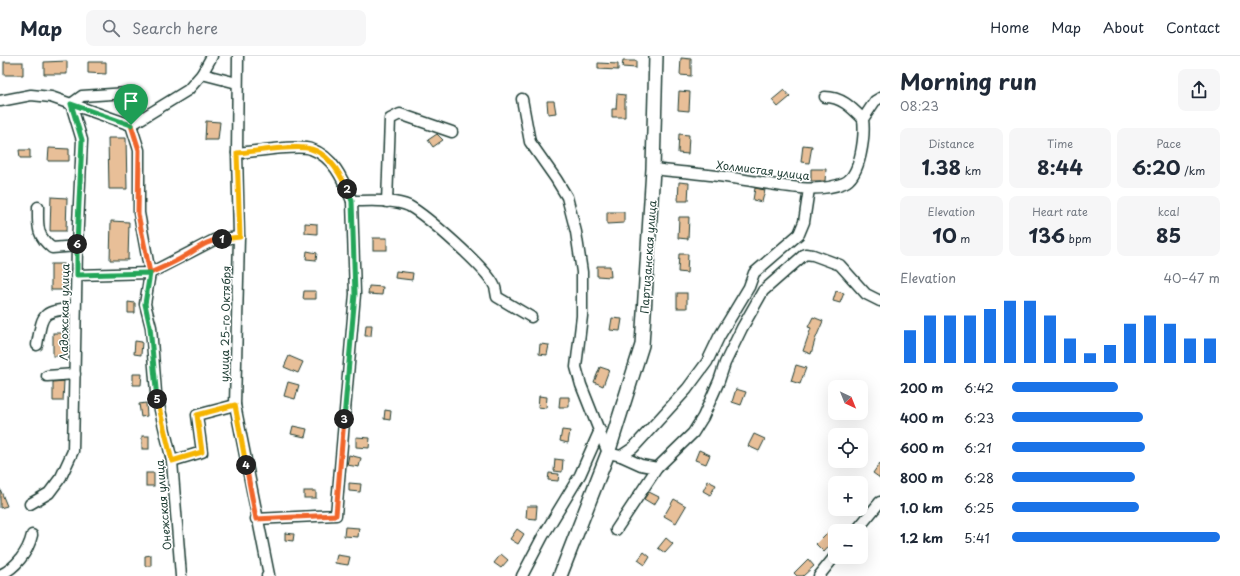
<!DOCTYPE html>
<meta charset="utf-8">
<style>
body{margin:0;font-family:"Playpen Sans",sans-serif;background:#f6f6f7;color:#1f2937;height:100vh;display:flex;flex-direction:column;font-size:15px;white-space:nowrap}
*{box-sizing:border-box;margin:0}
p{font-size:13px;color:#747a83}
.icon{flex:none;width:22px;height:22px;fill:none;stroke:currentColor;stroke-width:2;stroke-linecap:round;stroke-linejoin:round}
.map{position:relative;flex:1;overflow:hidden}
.side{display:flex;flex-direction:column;background:#fff;width:360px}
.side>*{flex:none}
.needle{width:26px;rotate:137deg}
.fabs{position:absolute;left:828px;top:324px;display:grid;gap:8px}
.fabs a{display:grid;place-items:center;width:40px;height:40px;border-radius:8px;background:#fff;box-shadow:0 4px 16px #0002;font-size:20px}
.pin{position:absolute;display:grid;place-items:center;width:34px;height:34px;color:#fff;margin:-41px -17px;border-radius:50% 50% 50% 0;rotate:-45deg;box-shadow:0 0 4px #0007}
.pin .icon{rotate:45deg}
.km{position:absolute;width:20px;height:20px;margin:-10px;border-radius:50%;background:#222;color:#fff;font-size:11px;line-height:20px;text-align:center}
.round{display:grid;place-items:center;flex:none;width:42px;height:42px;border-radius:8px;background:#f6f6f7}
.head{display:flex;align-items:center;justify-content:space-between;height:68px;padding:0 20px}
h1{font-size:22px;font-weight:700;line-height:30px}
.figures{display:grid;grid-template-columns:repeat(3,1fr);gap:6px;height:68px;padding:4px 20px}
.figures div{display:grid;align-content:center;border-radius:8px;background:#f6f6f7;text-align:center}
.figures b{font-size:20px;font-weight:700}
.figures small{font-size:11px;font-weight:400}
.figures p{font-size:11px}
.chart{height:112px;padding:8px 20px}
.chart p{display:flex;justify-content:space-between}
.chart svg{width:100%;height:72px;margin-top:4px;stroke:#1a73e8;stroke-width:6}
ul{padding:0 20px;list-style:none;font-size:13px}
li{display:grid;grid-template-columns:64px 48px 1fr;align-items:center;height:30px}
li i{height:10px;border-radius:5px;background:#1a73e8}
header{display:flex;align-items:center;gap:24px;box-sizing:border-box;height:56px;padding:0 20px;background:#fff;border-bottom:1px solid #e0e1e3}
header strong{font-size:19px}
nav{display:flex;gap:22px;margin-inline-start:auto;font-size:14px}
.search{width:280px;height:36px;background:#f6f6f7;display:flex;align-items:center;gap:10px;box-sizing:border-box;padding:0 14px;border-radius:8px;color:#747a83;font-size:15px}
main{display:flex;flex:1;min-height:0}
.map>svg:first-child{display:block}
.building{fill:#e8bf98;stroke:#1f3d34}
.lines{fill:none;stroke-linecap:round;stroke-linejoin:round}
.minor-casing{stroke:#1f3d34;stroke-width:13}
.major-casing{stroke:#1f3d34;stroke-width:16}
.minor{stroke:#fff;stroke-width:10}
.major{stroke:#fff;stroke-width:13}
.split-1-casing{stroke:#fff;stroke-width:8}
.split-2-casing{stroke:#fff;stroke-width:8}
.split-3-casing{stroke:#fff;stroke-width:8}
.split-4-casing{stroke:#fff;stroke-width:8}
.split-5-casing{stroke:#fff;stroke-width:8}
.split-6-casing{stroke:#fff;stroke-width:8}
.split-7-casing{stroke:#fff;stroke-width:8}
.split-1{stroke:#f0652b;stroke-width:5}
.split-2{stroke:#f5b400;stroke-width:5}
.split-3{stroke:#22a559;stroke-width:5}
.split-4{stroke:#f0652b;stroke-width:5}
.split-5{stroke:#f5b400;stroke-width:5}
.split-6{stroke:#22a559;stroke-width:5}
.split-7{stroke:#22a559;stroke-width:5}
.labels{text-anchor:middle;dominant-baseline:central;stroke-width:3;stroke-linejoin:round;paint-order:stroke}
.street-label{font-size:11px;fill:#1f3d34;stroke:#fff}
</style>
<header>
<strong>Map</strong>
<div class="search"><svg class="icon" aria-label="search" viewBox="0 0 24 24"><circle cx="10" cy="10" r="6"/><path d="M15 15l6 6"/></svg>Search here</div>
<nav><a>Home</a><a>Map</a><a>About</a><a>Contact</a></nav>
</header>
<main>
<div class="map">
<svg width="880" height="520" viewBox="0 0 880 520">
<rect width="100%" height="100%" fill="#fff"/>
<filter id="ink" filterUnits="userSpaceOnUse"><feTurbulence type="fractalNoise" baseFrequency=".025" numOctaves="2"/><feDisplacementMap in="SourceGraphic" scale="8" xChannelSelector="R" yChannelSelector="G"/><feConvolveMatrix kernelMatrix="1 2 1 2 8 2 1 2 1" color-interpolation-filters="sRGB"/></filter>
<g filter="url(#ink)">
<g class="building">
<polygon points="681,2 691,3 691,20 680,19"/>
<polygon points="67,5 67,18 44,18 44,6"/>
<polygon points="623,5 636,5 636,12 622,11"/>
<rect x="4" y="6" width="19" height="13"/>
<polygon points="88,6 106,6 106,18 88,17"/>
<polygon points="598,7 618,8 618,14 598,13"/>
<polygon points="784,34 790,41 778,51 772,44"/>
<polygon points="679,35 690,36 689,55 678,54"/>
<polygon points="617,38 625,39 625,61 612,61 612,53 616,53"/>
<polygon points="547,45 554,45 556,57 548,58"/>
<polygon points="206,65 220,66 218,84 205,84"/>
<polygon points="437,78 443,84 433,91 428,84"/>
<polygon points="679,78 689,79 688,98 678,97"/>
<polygon points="108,82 126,82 127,133 109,133"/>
<polygon points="803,89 812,90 809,107 801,106"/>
<polygon points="49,92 69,93 69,105 48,105"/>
<polygon points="19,94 30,94 30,102 20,102"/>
<polygon points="811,113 826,113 825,125 811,125"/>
<polygon points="679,126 689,127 688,145 678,145"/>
<polygon points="755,132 765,134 762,146 753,144"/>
<polygon points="51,141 67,142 66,175 50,175"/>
<polygon points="607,156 624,156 624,167 607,168"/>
<polygon points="679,161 689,161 688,183 678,182"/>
<polygon points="111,165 129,166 128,204 110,204"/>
<polygon points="305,167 317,168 317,178 305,177"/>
<rect x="373" y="182" width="14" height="12"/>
<polygon points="307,195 317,197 316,204 306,203"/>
<polygon points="679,198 688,198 687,217 678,216"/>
<rect x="51" y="208" width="13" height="26"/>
<polygon points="597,210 610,210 611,221 597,220"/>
<polygon points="396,215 413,217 412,224 395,222"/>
<polygon points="369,230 383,231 382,239 368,238"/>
<polygon points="304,235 316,235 316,243 303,243"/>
<polygon points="836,235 844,237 840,247 833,245"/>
<rect x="677" y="237" width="10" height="15"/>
<polygon points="128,246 135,247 135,257 128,257"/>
<polygon points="813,261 823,265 815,284 811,298 803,295 811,272 808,271"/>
<polygon points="612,262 622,263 620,275 610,274"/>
<polygon points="366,269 372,269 371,280 365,280"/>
<rect x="53" y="277" width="11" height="23"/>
<polygon points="135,285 142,286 141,299 134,298"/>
<polygon points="540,288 549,289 547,299 539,298"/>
<polygon points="289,300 303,306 298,317 284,311"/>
<polygon points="796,309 806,312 800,328 791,325"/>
<polygon points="600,311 609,314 603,330 594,326"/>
<polygon points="133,318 142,318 141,329 133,329"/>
<polygon points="64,325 63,345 53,345 53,326"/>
<polygon points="288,326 299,329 295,343 284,340"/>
<polygon points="736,333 746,336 741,349 732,346"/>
<polygon points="539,340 547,341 546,352 538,351"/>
<polygon points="560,341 569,341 569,351 559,351"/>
<polygon points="146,347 147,360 141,361 139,348"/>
<polygon points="385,354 391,355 390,364 384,363"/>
<polygon points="293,370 307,373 305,381 291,378"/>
<polygon points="562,374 570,375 568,387 560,385"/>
<polygon points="754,378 765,383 759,395 748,390"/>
<rect x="142" y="380" width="7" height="13"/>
<polygon points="356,381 370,382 369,392 356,391"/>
<polygon points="699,394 710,399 706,408 695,404"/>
<polygon points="349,399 361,402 359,411 347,409"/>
<polygon points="555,403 563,404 562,416 554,415"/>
<polygon points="880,407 880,422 873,417"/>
<rect x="146" y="417" width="8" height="13"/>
<polygon points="549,417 559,418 558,425 548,424"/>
<polygon points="708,425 716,429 710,439 703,435"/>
<polygon points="349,427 361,428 360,436 349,435"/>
<polygon points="0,433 7,450 0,452"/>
<rect x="304" y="435" width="12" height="7"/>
<polygon points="649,436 659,441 654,449 644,443"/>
<polygon points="674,443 686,450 676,467 664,460"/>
<polygon points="527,450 537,450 536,463 526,462"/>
<polygon points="345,471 359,472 358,481 344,480"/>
<polygon points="517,473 524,478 518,488 510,483"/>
<polygon points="828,476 835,484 824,496 816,488"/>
<polygon points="285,477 294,478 293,485 285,484"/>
<polygon points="666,482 673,488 665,497 658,492"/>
<polygon points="644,496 650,501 645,509 638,504"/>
<polygon points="501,498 508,504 501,512 494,507"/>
<polygon points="151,499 151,510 145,510 145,500"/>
<polygon points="337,499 350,501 348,509 335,507"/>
<polygon points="808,503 814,510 803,520 797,520 794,517"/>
</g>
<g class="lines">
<defs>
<g id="minor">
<polyline points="238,0 237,97 239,181 235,349 269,519 267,520"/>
<polyline points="202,18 237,27"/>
<path d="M825,41C842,41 852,52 863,63"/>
<polyline points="522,43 530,86 556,123 567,141 576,176 582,216 582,260 576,311 581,329 608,397 621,400 633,392 687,333 707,306 719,281 749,231 754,217 799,178 804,166 809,133"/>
<polyline points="0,45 31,39 51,41 131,69 188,34 202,18 212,0"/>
<polyline points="131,69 139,94 139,157 150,217 145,248 151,271 156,337 172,405 181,520"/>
<path d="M237,97C253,96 298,88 311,93C334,101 343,124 352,145C368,145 395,143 409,150C427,160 486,212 494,229C496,232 496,237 497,241L531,261"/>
<path d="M653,113C679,116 706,118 732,122C765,126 812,140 844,127C861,120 865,79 863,63L875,45L880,42"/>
<polyline points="387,146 390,63 400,58 452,76"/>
<path d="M38,151C38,170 36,179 52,192L77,190"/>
<polyline points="77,219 150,217 214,184 239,181"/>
<path d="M37,289C43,256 41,256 75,252"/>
<polyline points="47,320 75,318"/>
<polyline points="621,400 641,409 657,412"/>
<polyline points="172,405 202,396 197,359 235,349"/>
<polyline points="30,448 49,437 61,421 73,395 77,190 82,84 71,48 82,40 127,37"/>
<polyline points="256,463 336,459 355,238 352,145"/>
<polyline points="616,474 657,412 693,377 703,361 719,325 725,307 742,272 763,235 805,198 813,199 840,209 866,238 880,245"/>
<polyline points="856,475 880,446"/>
<path d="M0,519C16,512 28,496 32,479"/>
<polyline points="522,520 543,480 580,419 600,374"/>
<polyline points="819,520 835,500"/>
</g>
<polyline id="major" points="560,520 608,397 642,289 653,113 656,0"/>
</defs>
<use href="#minor" class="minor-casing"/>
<use href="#major" class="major-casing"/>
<use href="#minor" class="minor"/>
<use href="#major" class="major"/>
</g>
</g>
<g class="lines" filter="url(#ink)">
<defs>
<path id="split-1" d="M131,69L139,94L138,158L150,217C161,212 174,207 185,200C197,193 207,184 222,183"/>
<path id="split-2" d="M222,183L240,181L237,97C254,96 297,88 311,93C329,98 340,117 347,133"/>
<polyline id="split-3" points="344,363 355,238 352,145 347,133"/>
<polyline id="split-4" points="246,409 256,463 336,459 344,363"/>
<polyline id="split-5" points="157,343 172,405 202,396 197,359 235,349 246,409"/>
<polyline id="split-6" points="77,188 77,219 150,217 145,248 150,271 157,343"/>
<polyline id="split-7" points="77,188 82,84 71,48 131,69"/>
</defs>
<use href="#split-1" class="split-1-casing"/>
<use href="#split-2" class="split-2-casing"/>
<use href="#split-3" class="split-3-casing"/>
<use href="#split-4" class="split-4-casing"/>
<use href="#split-5" class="split-5-casing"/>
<use href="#split-6" class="split-6-casing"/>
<use href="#split-7" class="split-7-casing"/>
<use href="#split-1" class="split-1"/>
<use href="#split-2" class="split-2"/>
<use href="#split-3" class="split-3"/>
<use href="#split-4" class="split-4"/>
<use href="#split-5" class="split-5"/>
<use href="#split-6" class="split-6"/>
<use href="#split-7" class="split-7"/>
</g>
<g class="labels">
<g class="street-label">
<text transform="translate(763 114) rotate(7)">Холмистая улица</text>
<text transform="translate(648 201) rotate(-86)">Партизанская улица</text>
<text transform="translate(64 256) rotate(-89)">Ладожская улица</text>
<text transform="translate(225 268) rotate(-89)">улица 25-го Октября</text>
<text transform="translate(163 449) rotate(-95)">Онежская улица</text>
</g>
</g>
</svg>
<div class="fabs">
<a><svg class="needle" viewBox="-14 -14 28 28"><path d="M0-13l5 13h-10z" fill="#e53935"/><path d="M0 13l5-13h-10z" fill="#747a83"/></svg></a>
<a><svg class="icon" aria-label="locate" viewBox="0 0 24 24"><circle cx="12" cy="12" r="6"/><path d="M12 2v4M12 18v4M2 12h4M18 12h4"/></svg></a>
<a>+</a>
<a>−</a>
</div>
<div class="pin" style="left:131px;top:69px;background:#1e9e55"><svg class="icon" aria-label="arrive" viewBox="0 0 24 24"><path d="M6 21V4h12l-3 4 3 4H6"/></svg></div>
<b class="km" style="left:222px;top:183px">1</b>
<b class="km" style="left:347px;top:133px">2</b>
<b class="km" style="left:344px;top:363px">3</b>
<b class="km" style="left:246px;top:409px">4</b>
<b class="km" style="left:157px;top:343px">5</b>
<b class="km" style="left:77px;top:188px">6</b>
</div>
<section class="side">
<div class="head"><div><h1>Morning run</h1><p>08:23</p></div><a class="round"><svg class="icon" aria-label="share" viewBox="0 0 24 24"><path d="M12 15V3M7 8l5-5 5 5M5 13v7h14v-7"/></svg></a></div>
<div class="figures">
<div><p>Distance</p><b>1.38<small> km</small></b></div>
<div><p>Time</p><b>8:44</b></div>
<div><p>Pace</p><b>6:20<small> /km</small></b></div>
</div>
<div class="figures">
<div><p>Elevation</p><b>10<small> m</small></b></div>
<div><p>Heart rate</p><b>136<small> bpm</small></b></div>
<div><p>kcal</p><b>85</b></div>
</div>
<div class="chart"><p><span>Elevation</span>40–47 m</p>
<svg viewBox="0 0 160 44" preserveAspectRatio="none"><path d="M5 44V24M15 44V15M25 44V15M35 44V15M45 44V11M55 44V6M65 44V6M75 44V15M85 44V29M95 44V38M105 44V33M115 44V20M125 44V15M135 44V20M145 44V29M155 44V29"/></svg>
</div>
<ul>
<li><b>200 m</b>6:42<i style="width:51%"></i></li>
<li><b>400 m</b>6:23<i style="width:63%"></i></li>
<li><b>600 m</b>6:21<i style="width:64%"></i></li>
<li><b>800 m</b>6:28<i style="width:59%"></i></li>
<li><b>1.0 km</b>6:25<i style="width:61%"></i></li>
<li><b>1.2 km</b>5:41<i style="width:100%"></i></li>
</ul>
</section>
</main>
